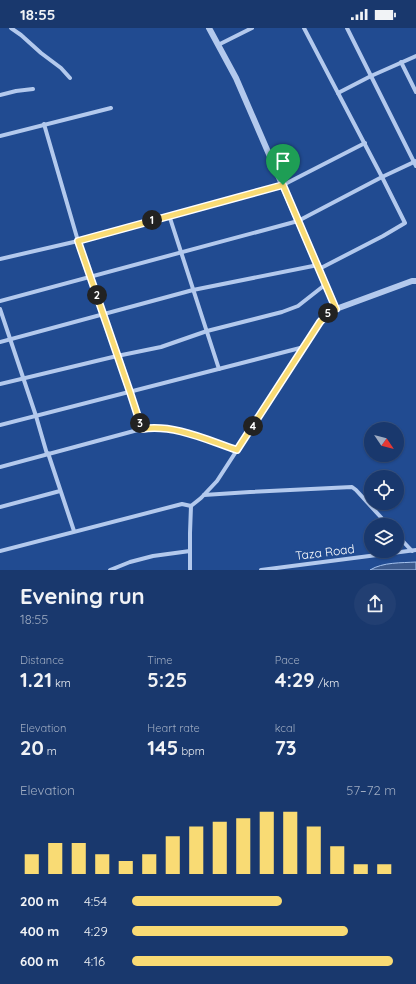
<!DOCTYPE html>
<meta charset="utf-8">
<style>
body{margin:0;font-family:Quicksand,sans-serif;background:#223f72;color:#f1f3f6;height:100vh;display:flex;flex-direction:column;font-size:15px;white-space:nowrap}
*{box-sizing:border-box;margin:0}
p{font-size:13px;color:#9facc2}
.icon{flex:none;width:22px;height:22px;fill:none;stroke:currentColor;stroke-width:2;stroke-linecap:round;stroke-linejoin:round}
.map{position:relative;height:542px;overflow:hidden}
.panel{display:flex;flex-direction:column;background:#19386d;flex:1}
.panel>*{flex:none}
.needle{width:26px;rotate:125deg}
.buttons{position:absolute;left:364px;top:394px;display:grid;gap:8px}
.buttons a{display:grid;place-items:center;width:40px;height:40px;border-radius:50%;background:#19386d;box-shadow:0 1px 3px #0004,0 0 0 1px #375280;font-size:20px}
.pin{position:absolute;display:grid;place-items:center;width:34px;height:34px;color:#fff;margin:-41px -17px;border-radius:50% 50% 50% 0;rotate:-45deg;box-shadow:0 0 4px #0007}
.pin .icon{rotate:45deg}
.km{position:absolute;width:20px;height:20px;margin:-10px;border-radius:50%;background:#222;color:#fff;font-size:11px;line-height:20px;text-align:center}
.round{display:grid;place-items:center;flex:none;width:42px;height:42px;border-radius:21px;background:#223f72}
.summary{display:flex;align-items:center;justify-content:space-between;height:68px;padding:0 20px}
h1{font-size:22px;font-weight:700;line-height:30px}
.figures{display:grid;grid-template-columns:repeat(3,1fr);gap:6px;height:68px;padding:4px 20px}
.figures div{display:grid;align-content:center}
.figures b{font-size:20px;font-weight:700}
.figures small{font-size:11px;font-weight:400}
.figures p{font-size:11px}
.chart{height:112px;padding:8px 20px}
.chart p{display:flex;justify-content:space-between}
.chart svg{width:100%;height:72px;margin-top:4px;stroke:#f9db74;stroke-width:6}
ul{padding:0 20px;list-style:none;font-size:13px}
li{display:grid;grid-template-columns:64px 48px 1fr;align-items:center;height:30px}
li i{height:10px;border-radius:5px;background:#f9db74}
.status{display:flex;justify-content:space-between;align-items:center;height:28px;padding:0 20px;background:#19386d;direction:ltr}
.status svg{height:11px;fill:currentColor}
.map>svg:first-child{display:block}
.water{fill:#3c5a8d;stroke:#a6c3ee}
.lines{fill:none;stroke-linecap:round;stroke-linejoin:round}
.minor{stroke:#b3c9ed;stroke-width:4}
.tertiary{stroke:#b3c9ed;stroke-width:6}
.route-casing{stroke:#fff;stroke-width:8}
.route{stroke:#f9db74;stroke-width:5}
.labels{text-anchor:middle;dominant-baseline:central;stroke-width:3.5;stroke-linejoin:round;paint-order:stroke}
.street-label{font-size:12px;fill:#fff;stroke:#214b91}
</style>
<div class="status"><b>18:55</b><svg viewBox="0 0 49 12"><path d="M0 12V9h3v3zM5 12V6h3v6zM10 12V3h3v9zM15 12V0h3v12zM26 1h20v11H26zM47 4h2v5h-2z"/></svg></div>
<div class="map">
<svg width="416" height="542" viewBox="0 0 416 542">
<rect width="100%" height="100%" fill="#214b91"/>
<path class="water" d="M416,534V542H370C383,534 401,535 416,534Z"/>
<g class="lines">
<g class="minor">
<polyline points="11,0 21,7 41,25 61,40 70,50"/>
<polyline points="304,0 382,149 405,195 383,208 319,241"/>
<polyline points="347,0 416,138"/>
<polyline points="218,17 252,0"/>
<polyline points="401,34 416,64"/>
<polyline points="338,65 371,48 416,28"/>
<polyline points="0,67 16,63 33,61"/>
<polyline points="44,96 78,213 130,364 142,401"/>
<polyline points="0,108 111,80"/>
<polyline points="169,187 219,341"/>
<polyline points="0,231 78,213 283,157 365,115"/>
<polyline points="0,273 298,193 382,149 416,133"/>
<polyline points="0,281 36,388 47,426 48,425 74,503"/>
<polyline points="0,314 193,262 318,237"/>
<polyline points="0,356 117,328 161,319 207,303 282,284 298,278 326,256"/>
<polyline points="0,397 304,319"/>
<path d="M0,439L134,403C139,402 145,400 150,400C180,399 209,412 237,422"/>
<polyline points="204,467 250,464 352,459 356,462 388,497"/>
<polyline points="0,479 60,463"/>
<polyline points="397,507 412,523"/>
<polyline points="0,523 182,476 191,478 201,470 217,453 320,294 330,283 336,281"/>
<polyline points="110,542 130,534 153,528 190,523"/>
<polyline points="190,542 190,505 191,478"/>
<polyline points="261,542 416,522"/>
</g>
<polyline class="tertiary" points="209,0 236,50 336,281 412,253 416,253"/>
</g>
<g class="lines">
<defs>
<path id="route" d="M283,157L336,281L330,283L320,294L237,422C207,412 174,396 142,401L130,364L78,213Z"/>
</defs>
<use href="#route" class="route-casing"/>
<use href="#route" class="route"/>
</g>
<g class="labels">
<g class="street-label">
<text transform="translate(325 524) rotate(-7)">Taza Road</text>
</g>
</g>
</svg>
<div class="buttons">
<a><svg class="needle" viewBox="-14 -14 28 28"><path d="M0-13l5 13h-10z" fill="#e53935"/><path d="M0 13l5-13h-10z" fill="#9facc2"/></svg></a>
<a><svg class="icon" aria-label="locate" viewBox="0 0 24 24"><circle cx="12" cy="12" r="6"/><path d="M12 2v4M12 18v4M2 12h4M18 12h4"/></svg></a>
<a><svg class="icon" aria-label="layers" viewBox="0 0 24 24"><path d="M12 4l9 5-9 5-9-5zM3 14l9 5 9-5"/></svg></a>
</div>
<div class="pin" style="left:283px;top:157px;background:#1e9e55"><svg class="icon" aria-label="arrive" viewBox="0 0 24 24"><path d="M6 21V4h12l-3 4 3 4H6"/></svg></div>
<b class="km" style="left:152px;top:192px">1</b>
<b class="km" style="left:97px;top:267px">2</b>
<b class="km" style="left:140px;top:395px">3</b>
<b class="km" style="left:253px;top:398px">4</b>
<b class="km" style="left:328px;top:285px">5</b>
</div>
<section class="panel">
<div class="summary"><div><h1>Evening run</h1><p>18:55</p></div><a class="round"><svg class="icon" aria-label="share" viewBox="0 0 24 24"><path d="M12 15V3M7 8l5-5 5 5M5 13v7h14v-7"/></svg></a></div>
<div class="figures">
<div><p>Distance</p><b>1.21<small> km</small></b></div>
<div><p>Time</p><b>5:25</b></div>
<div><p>Pace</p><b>4:29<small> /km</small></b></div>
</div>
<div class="figures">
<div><p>Elevation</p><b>20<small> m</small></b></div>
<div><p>Heart rate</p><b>145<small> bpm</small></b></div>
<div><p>kcal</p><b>73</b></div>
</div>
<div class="chart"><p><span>Elevation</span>57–72 m</p>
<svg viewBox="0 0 160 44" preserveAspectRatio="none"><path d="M5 44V32M15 44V25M25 44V25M35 44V32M45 44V36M55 44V32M65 44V21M75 44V15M85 44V12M95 44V10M105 44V6M115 44V6M125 44V15M135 44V27M145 44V38M155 44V38"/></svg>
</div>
<ul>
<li><b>200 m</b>4:54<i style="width:57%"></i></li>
<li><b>400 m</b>4:29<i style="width:82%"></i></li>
<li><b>600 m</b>4:16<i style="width:99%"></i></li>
</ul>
</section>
